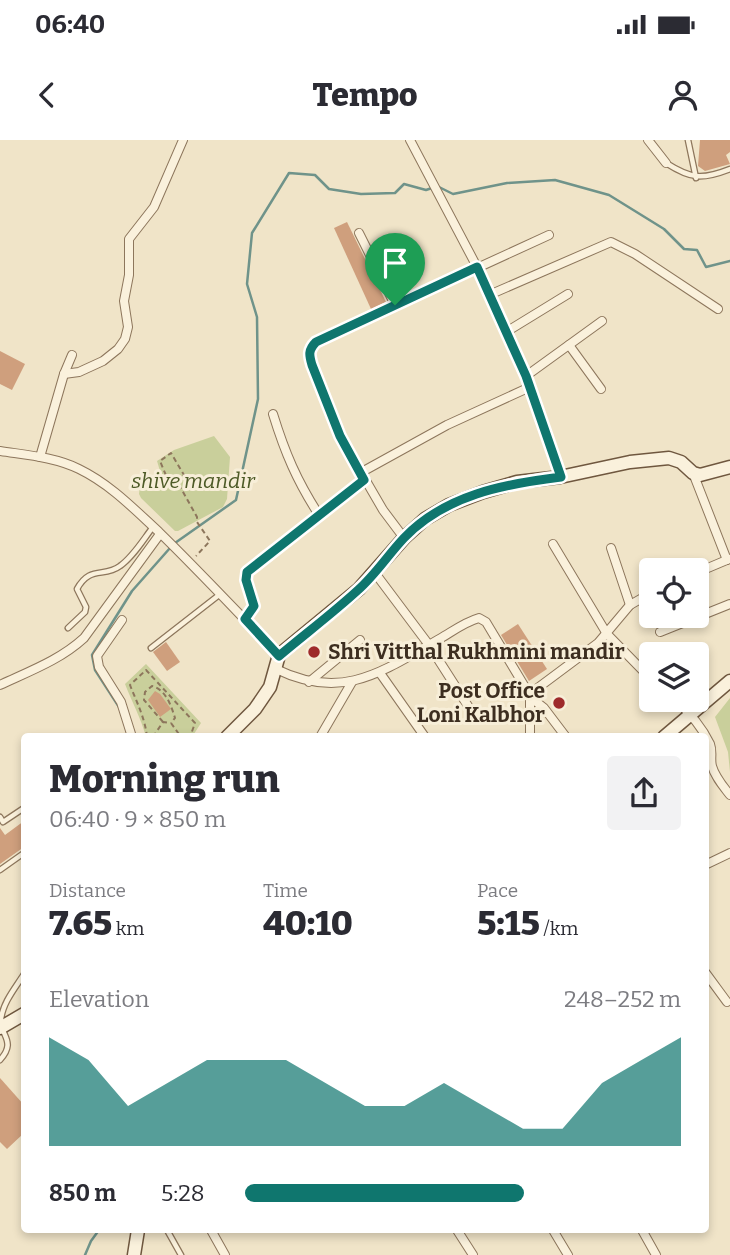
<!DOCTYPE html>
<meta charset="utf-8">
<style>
body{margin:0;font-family:Bitter,serif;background:#f2f2f3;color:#2b2b33;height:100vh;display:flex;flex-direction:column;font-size:26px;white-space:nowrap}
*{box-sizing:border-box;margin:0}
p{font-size:23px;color:#7c7c81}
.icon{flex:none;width:38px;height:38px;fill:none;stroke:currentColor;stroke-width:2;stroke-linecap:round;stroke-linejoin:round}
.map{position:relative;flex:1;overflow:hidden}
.details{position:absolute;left:21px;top:593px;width:688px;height:500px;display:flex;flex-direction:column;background:#fff;border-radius:7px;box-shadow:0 4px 10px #0003}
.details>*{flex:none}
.tools{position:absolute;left:639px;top:418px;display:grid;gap:14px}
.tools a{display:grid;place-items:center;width:70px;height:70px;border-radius:7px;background:#fff;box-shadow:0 4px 10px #0003;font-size:35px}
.pin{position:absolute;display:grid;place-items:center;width:60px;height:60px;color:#fff;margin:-72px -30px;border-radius:50% 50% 50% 0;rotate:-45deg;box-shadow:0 0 7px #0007}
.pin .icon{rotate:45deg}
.round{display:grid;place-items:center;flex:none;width:74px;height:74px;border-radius:7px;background:#f2f2f3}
.summary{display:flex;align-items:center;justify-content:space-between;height:119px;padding:0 28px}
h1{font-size:38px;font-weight:800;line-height:52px}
.metrics{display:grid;grid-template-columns:repeat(3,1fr);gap:10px;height:119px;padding:7px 28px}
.metrics div{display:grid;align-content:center}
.metrics b{font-size:35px;font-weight:800}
.metrics small{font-size:19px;font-weight:400}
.metrics p{font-size:19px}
.chart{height:196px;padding:14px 28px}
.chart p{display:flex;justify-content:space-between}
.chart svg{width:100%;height:126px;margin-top:7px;fill:#0f766e;opacity:.7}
ul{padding:0 28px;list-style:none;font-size:23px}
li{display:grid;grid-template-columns:112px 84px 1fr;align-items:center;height:52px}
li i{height:18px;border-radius:9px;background:#0f766e}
.status{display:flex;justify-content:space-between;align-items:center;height:49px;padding:0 35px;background:#fff;direction:ltr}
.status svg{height:19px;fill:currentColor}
header{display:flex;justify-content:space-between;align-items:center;height:91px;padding:0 28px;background:#fff;font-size:32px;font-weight:800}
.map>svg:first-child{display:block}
.green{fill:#c9cf9b}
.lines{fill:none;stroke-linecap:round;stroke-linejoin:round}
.stream{stroke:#6f938a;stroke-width:2.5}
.building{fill:#cf9f7d}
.lane-casing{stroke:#8d765c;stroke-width:7}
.street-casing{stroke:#8d765c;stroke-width:10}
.secondary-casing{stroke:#6f573f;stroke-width:15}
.path{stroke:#8d765c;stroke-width:2;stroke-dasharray:5 3.5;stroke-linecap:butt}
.lane{stroke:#faf1dc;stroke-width:4.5}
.street{stroke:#faf1dc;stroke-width:8}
.secondary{stroke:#faf1dc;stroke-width:12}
.route-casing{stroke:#fff;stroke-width:14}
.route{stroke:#0f766e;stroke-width:9}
.poi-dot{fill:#9e2a2b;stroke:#f7eed8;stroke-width:2.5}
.labels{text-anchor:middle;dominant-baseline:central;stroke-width:6;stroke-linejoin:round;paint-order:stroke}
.park-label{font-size:21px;font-style:italic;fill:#4d5a26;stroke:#f7eed8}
.poi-label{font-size:21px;font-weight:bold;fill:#3d2e20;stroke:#f7eed8;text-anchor:start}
</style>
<div class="status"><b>06:40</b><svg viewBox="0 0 49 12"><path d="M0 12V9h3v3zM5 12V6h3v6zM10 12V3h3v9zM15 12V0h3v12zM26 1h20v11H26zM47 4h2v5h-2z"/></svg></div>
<header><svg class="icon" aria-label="back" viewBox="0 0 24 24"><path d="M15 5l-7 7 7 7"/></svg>Tempo<svg class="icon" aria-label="person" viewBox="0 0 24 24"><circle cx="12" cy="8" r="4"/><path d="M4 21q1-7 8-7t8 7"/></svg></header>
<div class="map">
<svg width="730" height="1115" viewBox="0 0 730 1115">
<rect width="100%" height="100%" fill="#f0e4c8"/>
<g class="green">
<polygon points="214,296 230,317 227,359 223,367 178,391 175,391 141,358 139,354 140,345 160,331 157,321 174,310"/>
<path d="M146,524L201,583L192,597H146C141,578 132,562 125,544Z"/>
<polygon points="730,558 730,632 728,612 715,577"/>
</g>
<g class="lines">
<g class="stream">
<polyline points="439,47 453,54 507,43 555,40 609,55 664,89 684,109 697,110 706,127 730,121"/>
<polyline points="175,403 236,360 258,259 257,177 247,144 252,93 289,33 315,35 329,49 361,54 395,53 404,44 426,50 432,48"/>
<polyline points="119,567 95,530 92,515 132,451 170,408"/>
<polyline points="85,1115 91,1101 99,1090"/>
</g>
</g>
<g class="building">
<polygon points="700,0 730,0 730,12 726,15 730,24 705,31 698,26"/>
<polygon points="347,82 386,162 371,169 334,88"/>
<polygon points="0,211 25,224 12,250 0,244"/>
<polygon points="518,484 547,529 529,541 501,495"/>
<polygon points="166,502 180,522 167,531 153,512"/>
<polygon points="155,551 160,554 171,569 160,577 148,560"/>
<polygon points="24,681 24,707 0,724 0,688 5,695"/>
<polygon points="0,938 24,965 24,993 7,1009 0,1002"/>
</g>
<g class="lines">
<defs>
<g id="lane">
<polyline points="688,0 696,38"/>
<path d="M666,23C691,39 702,40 730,29"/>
<path d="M68,488L85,472L86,467L77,449C90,425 104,438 120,426C133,417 143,400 153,387"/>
<polyline points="151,508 219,455"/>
<polyline points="0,677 3,682 24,668"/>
<polyline points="0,730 24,713"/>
<path d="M0,920C17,901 0,896 1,879C3,862 16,847 24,834"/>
<polyline points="167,1090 181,1115"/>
</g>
<g id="street">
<polyline points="410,0 477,127 526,236 560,337"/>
<polyline points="648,0 666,23"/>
<polyline points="359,93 395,165"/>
<polyline points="489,155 611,102 635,114 718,169"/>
<polyline points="506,192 568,154"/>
<polyline points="569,205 601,249"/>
<polyline points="64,234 79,232 103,221 118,209 125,199 128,187 124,161 129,135 129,99 154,67 183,0"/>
<polyline points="526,236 602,181"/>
<path d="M273,274C285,313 297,341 319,375"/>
<path d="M0,311C26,315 55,317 79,329C110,344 134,369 159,392C200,432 239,474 279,515"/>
<polyline points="40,317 64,234 72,215"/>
<polyline points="360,333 447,285 530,247"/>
<polyline points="693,333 727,420"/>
<path d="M404,398L383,370L340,296L312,225C309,215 308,210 316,202L549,95"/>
<polyline points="553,404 607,494 651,539"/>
<polyline points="611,408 630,465"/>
<polyline points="375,433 429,505 468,566"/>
<polyline points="696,433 729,419"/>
<polyline points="245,479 254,466 246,440 247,432 364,340"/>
<polyline points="122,480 97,516 99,527 121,562 132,597"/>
<polyline points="660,492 730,464"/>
<path d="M276,529C343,562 383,531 441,498C453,491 465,482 479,478L486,482L525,547L535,550L598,503L630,465L651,453"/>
<polyline points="380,533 425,597"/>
<polyline points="309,542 360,500"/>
<path d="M0,545C30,531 60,520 84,498L160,394"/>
<polyline points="530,557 544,568 566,597"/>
<path d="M675,560C689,572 702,587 710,604C713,612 710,619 712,626C715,637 723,646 730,655"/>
<polyline points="320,597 352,542"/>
<polyline points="530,597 530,553"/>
<polyline points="705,725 730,713"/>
<polyline points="705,832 727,862"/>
<polyline points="211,1090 225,1115"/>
<polyline points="457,1090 473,1115"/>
<polyline points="553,1090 568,1115"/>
<polyline points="642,1090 656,1115"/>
</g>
<g id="secondary">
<polyline points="227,597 255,569 270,547 279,515 359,449 404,398 425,379 449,365 483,352 517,342 560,337 630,322 669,318 681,322 693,333 700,335 730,327"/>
<polyline points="664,597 730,541"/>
<polyline points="0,888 24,874"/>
<polyline points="134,1115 138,1090"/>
</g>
</defs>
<use href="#lane" class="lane-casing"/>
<use href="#street" class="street-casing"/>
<use href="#secondary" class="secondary-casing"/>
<g class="path">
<polyline points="178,343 184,335 171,313 160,321 170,345 178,343 197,377 197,382 210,401 196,416"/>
<path d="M163,582L144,560L145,552L152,546C166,550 171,565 175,578L171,583"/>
<polyline points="171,583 181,597"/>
<path d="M147,597C145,578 137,563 130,545L146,530L195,583L190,597"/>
<polyline points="153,597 163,582 170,583"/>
</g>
<use href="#lane" class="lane"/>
<use href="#street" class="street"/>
<use href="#secondary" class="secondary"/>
</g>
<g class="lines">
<defs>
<path id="route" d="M477,127L526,236L561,337C504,344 445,355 404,398C388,415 375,435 358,450C333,473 305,494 279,516L245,479L254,466L246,440L247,432L364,340L340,296L312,225C309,215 308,210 316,202Z"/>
</defs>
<use href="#route" class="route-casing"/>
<use href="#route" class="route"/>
</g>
<g class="poi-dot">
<circle cx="314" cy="512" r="7"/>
<circle cx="559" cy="563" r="7"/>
</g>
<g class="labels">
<g class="park-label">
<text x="193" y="341">shive mandir</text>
</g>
<g class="poi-label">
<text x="328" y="512">Shri Vitthal Rukhmini mandir</text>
<text x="545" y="551" text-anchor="end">Post Office<tspan x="545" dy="24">Loni Kalbhor</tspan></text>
</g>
</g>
</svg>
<div class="tools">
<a><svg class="icon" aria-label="locate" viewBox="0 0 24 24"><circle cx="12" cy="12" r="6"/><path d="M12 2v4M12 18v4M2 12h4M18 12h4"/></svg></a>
<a><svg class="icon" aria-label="layers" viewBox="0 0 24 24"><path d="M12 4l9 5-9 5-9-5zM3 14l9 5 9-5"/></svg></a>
</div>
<div class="pin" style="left:395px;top:165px;background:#1e9e55"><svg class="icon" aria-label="arrive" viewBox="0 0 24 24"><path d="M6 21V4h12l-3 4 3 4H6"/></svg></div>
<section class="details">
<div class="summary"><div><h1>Morning run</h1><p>06:40 · 9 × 850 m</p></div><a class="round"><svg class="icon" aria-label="share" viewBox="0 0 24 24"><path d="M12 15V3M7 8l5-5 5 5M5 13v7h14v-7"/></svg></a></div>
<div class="metrics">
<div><p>Distance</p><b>7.65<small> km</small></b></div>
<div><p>Time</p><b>40:10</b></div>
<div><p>Pace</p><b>5:15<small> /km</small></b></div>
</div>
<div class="chart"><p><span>Elevation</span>248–252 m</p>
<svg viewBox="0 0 160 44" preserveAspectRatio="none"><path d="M0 44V6L10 14L20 30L30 22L40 14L50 14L60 14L70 22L80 30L90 30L100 22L110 30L120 38L130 38L140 22L150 14L160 6V44z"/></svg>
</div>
<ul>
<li><b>850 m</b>5:28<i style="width:64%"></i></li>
</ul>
</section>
</div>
